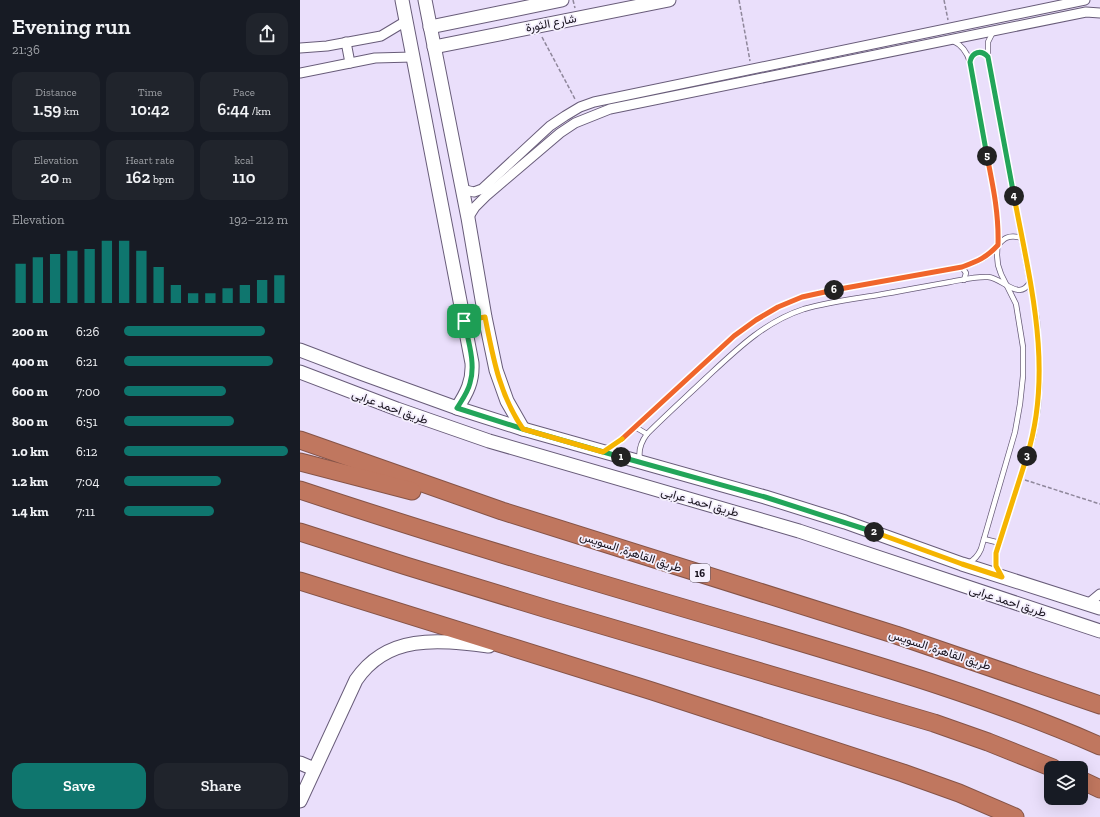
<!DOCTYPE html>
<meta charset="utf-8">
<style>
body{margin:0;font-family:"Zilla Slab",Vazirmatn,serif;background:#20242c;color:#f1f3f6;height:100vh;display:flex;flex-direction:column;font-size:15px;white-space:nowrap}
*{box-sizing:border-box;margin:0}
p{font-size:13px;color:#9ea1a6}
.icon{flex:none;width:22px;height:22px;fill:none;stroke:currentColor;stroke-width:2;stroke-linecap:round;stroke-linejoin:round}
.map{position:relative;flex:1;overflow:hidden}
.drawer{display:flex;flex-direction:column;background:#171b24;width:300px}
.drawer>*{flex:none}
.controls{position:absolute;left:744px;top:761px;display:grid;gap:8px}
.controls a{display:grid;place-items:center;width:44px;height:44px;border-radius:8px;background:#171b24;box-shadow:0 4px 16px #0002;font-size:20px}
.pin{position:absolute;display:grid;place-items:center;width:34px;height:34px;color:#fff;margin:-17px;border-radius:8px;box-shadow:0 2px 6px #0006}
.km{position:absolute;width:20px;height:20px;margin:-10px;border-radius:50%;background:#222;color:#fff;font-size:11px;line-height:20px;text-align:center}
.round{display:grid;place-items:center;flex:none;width:42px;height:42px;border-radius:12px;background:#20242c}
.headline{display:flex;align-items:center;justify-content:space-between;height:68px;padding:0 12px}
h1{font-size:22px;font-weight:600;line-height:30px}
.figures{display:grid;grid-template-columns:repeat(3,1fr);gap:6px;height:68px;padding:4px 12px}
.figures div{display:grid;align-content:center;border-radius:10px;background:#20242c;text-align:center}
.figures b{font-size:17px;font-weight:600}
.figures small{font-size:11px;font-weight:400}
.figures p{font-size:11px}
.chart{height:112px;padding:8px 12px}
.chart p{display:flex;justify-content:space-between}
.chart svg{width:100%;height:72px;margin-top:4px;stroke:#0f766e;stroke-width:6}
.button{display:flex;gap:8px;margin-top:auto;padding:8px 12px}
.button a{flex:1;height:46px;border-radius:12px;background:#0f766e;color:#fff;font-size:16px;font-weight:600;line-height:46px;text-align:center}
.button a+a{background:#20242c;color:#f1f3f6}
ul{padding:0 12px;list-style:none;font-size:13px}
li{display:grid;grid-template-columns:64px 48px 1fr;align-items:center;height:30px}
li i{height:10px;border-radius:5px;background:#0f766e}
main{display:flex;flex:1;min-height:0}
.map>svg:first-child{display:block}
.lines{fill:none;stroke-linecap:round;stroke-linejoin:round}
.lane-casing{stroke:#685c79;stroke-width:6}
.street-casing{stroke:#685c79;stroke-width:11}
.secondary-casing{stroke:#685c79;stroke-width:15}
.highway-casing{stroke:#855448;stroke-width:19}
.path{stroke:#8f879b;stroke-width:1.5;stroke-dasharray:4 2;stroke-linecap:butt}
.lane{stroke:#fff;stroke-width:4.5}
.street{stroke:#fff;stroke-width:9}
.secondary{stroke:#fff;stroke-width:13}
.highway{stroke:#c0775f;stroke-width:17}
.split-1-casing{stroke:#fff;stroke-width:8}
.split-2-casing{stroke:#fff;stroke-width:8}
.split-3-casing{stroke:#fff;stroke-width:8}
.split-4-casing{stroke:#fff;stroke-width:8}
.split-5-casing{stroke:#fff;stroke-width:8}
.split-6-casing{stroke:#fff;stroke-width:8}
.split-7-casing{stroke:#fff;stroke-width:8}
.split-8-casing{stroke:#fff;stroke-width:8}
.split-1{stroke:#22a559;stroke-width:5}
.split-2{stroke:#22a559;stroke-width:5}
.split-3{stroke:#f5b400;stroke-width:5}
.split-4{stroke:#f5b400;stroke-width:5}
.split-5{stroke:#22a559;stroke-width:5}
.split-6{stroke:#f0652b;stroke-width:5}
.split-7{stroke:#f0652b;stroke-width:5}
.split-8{stroke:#f5b400;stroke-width:5}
.labels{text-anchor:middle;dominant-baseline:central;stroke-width:3.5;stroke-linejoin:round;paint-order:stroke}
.shield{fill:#f4effd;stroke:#5a5561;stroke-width:1}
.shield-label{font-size:11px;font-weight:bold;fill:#18131e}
.street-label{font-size:12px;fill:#18131e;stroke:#f4effd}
</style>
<main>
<section class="drawer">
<div class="headline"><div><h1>Evening run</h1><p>21:36</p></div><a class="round"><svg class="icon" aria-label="share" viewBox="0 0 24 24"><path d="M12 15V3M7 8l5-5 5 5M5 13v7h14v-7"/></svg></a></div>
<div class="figures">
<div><p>Distance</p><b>1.59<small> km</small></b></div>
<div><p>Time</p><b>10:42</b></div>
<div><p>Pace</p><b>6:44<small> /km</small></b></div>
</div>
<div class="figures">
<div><p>Elevation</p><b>20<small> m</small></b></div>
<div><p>Heart rate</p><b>162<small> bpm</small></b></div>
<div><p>kcal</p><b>110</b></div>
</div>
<div class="chart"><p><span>Elevation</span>192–212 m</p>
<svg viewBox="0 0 160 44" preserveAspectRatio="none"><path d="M5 44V20M15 44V16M25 44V14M35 44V12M45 44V11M55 44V6M65 44V6M75 44V12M85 44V22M95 44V33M105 44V38M115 44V38M125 44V35M135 44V33M145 44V30M155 44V27"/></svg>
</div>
<ul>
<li><b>200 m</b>6:26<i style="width:86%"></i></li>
<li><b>400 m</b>6:21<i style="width:91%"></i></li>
<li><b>600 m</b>7:00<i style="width:62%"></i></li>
<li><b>800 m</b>6:51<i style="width:67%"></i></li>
<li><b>1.0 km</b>6:12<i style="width:100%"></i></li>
<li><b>1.2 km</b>7:04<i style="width:59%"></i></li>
<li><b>1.4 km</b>7:11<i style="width:55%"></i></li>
</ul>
<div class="button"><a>Save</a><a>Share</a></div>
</section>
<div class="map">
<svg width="800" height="817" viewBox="0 0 800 817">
<rect width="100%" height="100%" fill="#eadffb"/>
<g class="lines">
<defs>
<g id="lane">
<polyline points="693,32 688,42 688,57 737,320 740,377 738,408 733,437 696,553 697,566 700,574"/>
<path d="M653,41C662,45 667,52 670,62L696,202L698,231L697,255L698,265L701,274L716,304L723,347V376L720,404L715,432L681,549C678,556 675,560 668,563"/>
<path d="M670,62C672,52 681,49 688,57"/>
<polyline points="662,267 666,273 664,280"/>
<polyline points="335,427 347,434"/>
<path d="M307,449L325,437L434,336L456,320L478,307L502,297L527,291L662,267C671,264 681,261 688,255C701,245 702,232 722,238"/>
<path d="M340,460C338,450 341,442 347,434C366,415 386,397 406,378C436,350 464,322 504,309C528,302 553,299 578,295C602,291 626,286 650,282C662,280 676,276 688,277C703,278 719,302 730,282"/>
<polyline points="684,539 700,543"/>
</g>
<g id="street">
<polyline points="46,42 50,63"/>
<polyline points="0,48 27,46 81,36 106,21"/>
<polyline points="0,73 75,58 113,57"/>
<polyline points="161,189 174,192 182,189 250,126 265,116 280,107 294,102 785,0"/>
<polyline points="168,218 175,207 186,196 260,133 275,123 310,109 786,12 800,13"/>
<polyline points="788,604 800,594"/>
</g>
<g id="secondary">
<path d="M102,0L172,363C173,381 167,393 157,408"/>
<polyline points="125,0 168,218 185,317 196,370 207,401 223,429"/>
<polyline points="130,27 262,0"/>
<polyline points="134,47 369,0"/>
<polyline points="0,350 63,374 157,408 223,429 465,497 545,522 662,564 800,608"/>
<polyline points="0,372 97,409 189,441 499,531 800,631"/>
<polyline points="0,763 14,769"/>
<path d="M0,801L56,680C88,633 139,640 189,646"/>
</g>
<g id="highway">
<polyline points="0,440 202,511 596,635 800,705"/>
<polyline points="0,462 112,491"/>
<path d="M0,490C150,540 301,584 452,628C570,663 688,697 800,746"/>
<polyline points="0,532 106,566 247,609 634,723 688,742 753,768"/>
<polyline points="0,581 352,691 603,773 659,793 715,817"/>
<polyline points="781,780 800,789"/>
</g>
</defs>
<use href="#lane" class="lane-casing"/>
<use href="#street" class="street-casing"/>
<use href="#secondary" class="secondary-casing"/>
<use href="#highway" class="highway-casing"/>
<g class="path">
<polyline points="273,0 275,8"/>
<polyline points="439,0 450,61"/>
<polyline points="644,0 648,20"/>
<polyline points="242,37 275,99"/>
<polyline points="725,480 800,504"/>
</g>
<use href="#lane" class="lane"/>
<use href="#street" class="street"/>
<use href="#secondary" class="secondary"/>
<use href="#highway" class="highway"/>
</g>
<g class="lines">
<defs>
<path id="split-1" d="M164,321C168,340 176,364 170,383C168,392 162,400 157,408L223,429L321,457"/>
<polyline id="split-2" points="321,457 465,497 574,532"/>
<polyline id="split-3" points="574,532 662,564 702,577 696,566 696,553 727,456"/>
<path id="split-4" d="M714,196C730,282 754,370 727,456"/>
<path id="split-5" d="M687,156L670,62C672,52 681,49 688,57L714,196"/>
<path id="split-6" d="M534,290L662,267C678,261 686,258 698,245C699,214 693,186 687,156"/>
<polyline id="split-7" points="322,439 434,336 456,320 478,307 502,297 534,290"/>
<path id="split-8" d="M164,321L185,317C193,357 199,394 223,429L303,452L322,439"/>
</defs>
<use href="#split-1" class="split-1-casing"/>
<use href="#split-2" class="split-2-casing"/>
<use href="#split-3" class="split-3-casing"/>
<use href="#split-4" class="split-4-casing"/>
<use href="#split-5" class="split-5-casing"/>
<use href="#split-6" class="split-6-casing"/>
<use href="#split-7" class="split-7-casing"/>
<use href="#split-8" class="split-8-casing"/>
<use href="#split-1" class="split-1"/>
<use href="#split-2" class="split-2"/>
<use href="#split-3" class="split-3"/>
<use href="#split-4" class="split-4"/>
<use href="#split-5" class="split-5"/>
<use href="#split-6" class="split-6"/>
<use href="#split-7" class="split-7"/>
<use href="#split-8" class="split-8"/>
</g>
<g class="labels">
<rect class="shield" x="390" y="564" width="20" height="18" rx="3"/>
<g class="shield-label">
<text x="400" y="573">16</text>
</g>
<g class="street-label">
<text transform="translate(251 23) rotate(-11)">شارع الثورة</text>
<text transform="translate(90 407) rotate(20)">طريق احمد عرابى</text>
<text transform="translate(400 502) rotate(16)">طريق احمد عرابى</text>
<text transform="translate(331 552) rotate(18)">طريق القاهرة, السويس</text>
<text transform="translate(708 601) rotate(18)">طريق احمد عرابى</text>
<text transform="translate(640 650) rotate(18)">طريق القاهرة, السويس</text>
</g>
</g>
</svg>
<div class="controls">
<a><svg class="icon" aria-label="layers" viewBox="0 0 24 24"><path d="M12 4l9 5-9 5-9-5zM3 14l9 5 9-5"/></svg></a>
</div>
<div class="pin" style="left:164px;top:321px;background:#1e9e55"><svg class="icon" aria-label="arrive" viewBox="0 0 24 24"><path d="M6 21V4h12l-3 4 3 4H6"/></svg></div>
<b class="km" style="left:321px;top:457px">1</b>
<b class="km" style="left:574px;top:532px">2</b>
<b class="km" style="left:727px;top:456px">3</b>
<b class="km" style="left:714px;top:196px">4</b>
<b class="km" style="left:687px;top:156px">5</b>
<b class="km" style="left:534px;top:290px">6</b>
</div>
</main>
